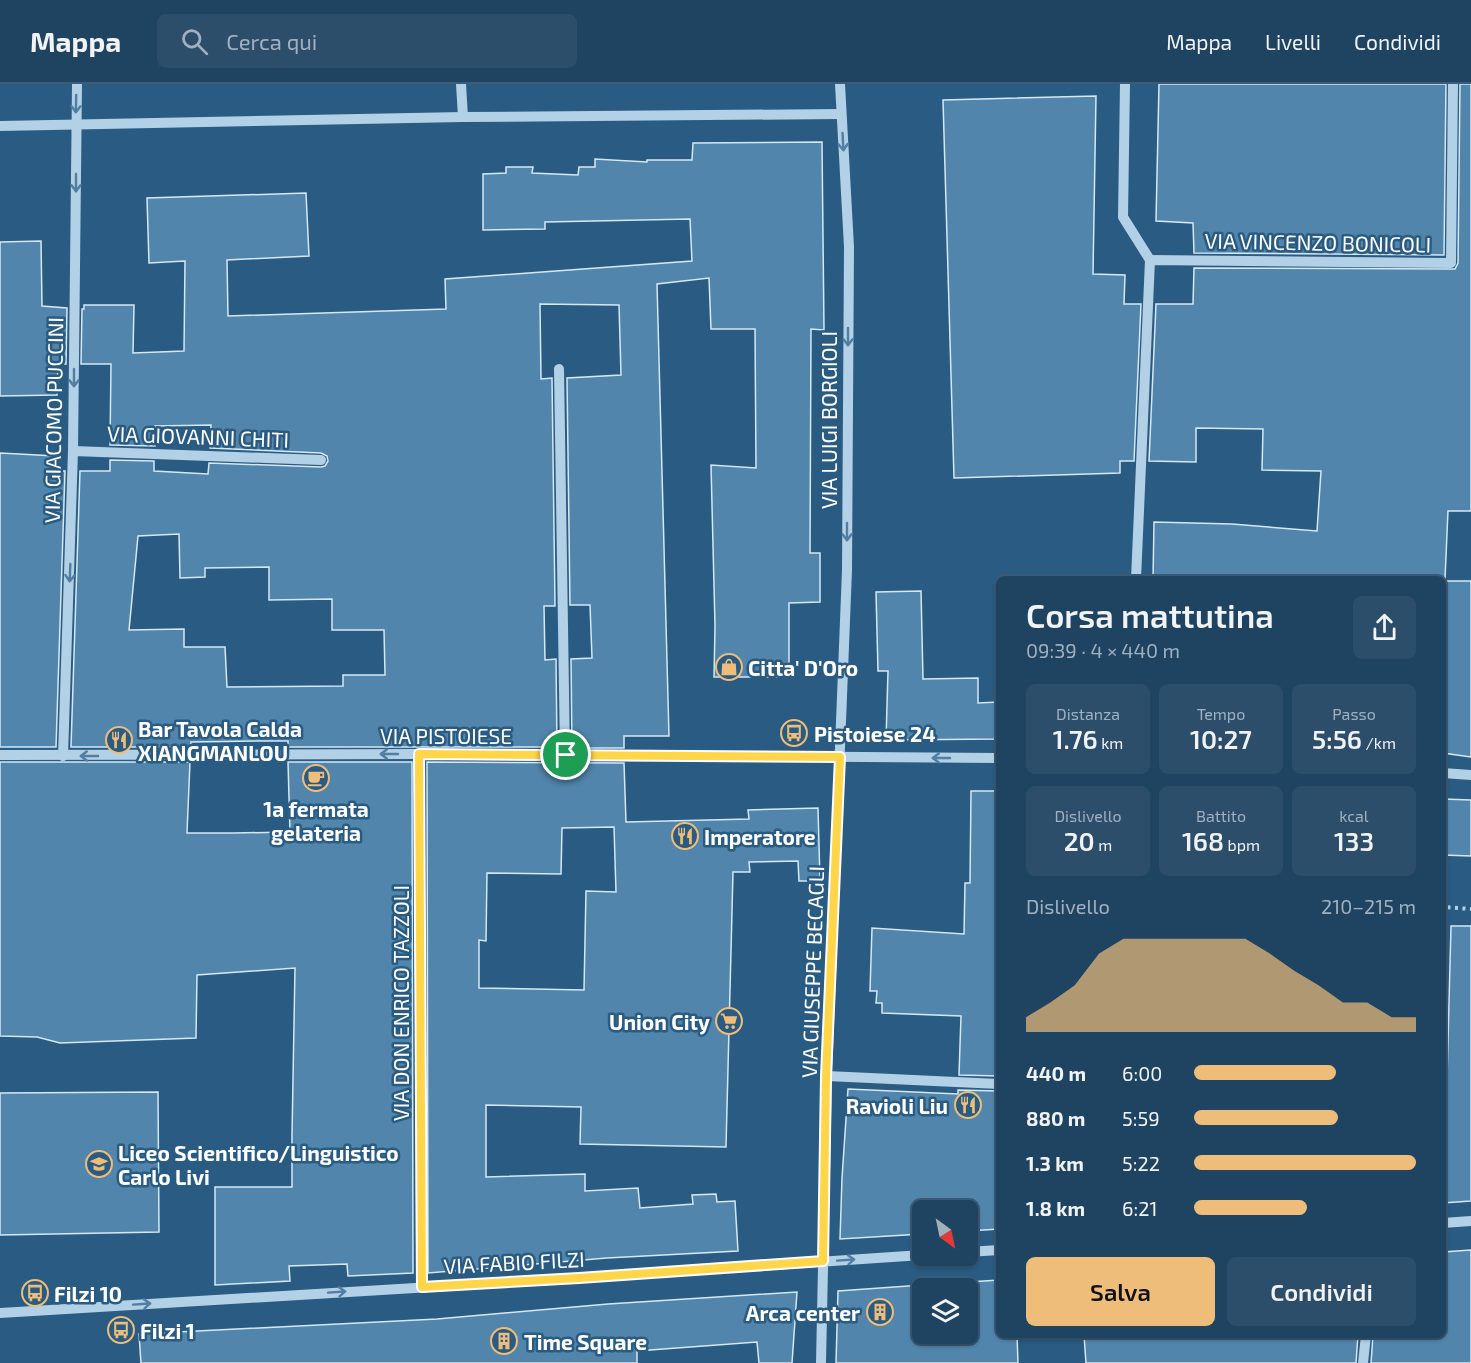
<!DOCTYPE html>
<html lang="it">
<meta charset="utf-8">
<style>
body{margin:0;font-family:"Exo 2",sans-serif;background:#2c4e6b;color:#f1f3f6;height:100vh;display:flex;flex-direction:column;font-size:22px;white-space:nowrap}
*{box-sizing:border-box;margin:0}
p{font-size:20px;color:#a1b0be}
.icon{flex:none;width:33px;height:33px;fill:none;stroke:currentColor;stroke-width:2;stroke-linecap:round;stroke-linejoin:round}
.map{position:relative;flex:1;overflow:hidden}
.side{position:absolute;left:996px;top:492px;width:450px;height:762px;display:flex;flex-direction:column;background:#1f4462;border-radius:9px;box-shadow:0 2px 4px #0004,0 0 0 2px #3c5c77}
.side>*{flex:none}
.needle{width:39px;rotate:147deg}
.tools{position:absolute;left:912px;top:1116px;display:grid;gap:12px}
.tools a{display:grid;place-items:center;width:66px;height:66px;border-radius:9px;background:#1f4462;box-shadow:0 2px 4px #0004,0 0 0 2px #3c5c77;font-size:30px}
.pin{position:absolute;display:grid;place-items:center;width:51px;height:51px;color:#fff;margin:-26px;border:3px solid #fff;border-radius:50%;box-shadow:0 2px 6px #0007}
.round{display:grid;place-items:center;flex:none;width:63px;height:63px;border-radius:9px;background:#2c4e6b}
.headline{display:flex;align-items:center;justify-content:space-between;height:102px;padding:0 30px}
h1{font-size:33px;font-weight:600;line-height:45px}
.figures{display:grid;grid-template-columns:repeat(3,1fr);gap:9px;height:102px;padding:6px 30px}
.figures div{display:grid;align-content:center;border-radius:9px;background:#2c4e6b;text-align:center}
.figures b{font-size:26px;font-weight:600}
.figures small{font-size:16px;font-weight:400}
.figures p{font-size:16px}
.chart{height:168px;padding:12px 30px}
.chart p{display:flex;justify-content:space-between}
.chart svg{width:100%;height:108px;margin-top:6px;fill:#eebd79;opacity:.7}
.button{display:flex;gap:12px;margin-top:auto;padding:12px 30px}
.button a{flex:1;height:69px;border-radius:9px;background:#eebd79;color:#111;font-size:24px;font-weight:600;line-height:69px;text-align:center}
.button a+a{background:#2c4e6b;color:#f1f3f6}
ul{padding:0 30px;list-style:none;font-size:20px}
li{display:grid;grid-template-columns:96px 72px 1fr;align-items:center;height:45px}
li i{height:15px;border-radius:8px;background:#eebd79}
header{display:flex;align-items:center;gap:36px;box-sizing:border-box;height:84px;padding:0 30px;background:#1f4462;border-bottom:2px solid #3c5c77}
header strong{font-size:28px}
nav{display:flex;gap:33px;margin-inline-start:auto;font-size:21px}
.search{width:420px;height:54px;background:#2c4e6b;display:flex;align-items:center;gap:15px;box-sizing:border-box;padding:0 21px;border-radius:9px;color:#a1b0be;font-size:22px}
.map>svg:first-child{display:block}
.building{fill:#5185ab;stroke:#d5e8f5;stroke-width:1.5;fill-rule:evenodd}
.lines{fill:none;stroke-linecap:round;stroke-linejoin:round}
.path{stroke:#b2d0e6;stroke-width:4;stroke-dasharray:3 4.5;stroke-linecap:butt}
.minor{stroke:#b2d0e6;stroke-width:10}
.oneway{stroke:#527ea1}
.route-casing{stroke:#fff;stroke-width:12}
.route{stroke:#ffd54a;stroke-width:8}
.labels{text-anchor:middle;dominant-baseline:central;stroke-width:5;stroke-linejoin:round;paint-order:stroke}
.street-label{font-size:21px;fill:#fff;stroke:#295b83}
.poi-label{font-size:21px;font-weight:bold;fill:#fff;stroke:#295b83;text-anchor:start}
</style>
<header>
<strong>Mappa</strong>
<div class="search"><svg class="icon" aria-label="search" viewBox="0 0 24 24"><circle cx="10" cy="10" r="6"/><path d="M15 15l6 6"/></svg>Cerca qui</div>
<nav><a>Mappa</a><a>Livelli</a><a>Condividi</a></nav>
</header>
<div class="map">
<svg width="1471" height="1279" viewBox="0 0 1471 1279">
<rect width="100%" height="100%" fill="#295b83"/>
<g class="building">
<polygon points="1159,0 1446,0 1444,171 1194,169 1193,139 1156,137"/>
<polygon points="1460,0 1471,0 1471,427 1448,427 1445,495 1153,495 1154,438 1232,440 1317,447 1321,387 1262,386 1263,345 1196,344 1196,378 1149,377 1156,220 1193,220 1194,184 1455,185 1458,179"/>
<polygon points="1096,12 1093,190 1125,191 1124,220 1141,220 1134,377 1120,377 1120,389 954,394 943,16"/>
<path d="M822,58L824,246L811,245L810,469H820V518L789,519V583H782V593H714L715,542L711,381L756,384L755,245H711L709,194L657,200L669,652H624V664H572L571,575L592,574L590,521H570L567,294L621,291L619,221L540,220L541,295L552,294L555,522H544L545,576L556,575L557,663H288V657H262L191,658V663H71L80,387H110V376L154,377V387L208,390L209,379L321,383L325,382L328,377L327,372L321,369L210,364L211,341L155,342V362L110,361L111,280H81L82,225H84V221H134L133,269L184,267L185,177L149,179L147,114L306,109L309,172L227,176L228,232L446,225L445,195L692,177L690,135L545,138V145L483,146V90L506,89V83H533L532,89L578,91L579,83H595V75L647,78V76H692L693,59ZM179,450L180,494L205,493V484L269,483V516L332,515V546H384L385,591H343V602L227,603L225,563H184V545L129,546L138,452Z"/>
<polygon points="41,157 42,222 67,224 66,280 58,280 57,311 0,312 0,158"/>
<polygon points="0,369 56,372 56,387 65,387 56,663 0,663"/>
<polygon points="1446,497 1471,497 1471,673 1443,669 1443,542 1447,542"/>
<polygon points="921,507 923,595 978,594 978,619 999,618 999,655 886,656 888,587 878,587 876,508"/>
<polygon points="0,678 190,678 187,749 234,749 290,748 288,678 412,678 413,1189 348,1192 347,1180 289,1182 290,1197 215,1201 215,1103 292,1103 292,1051 295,884 197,891 196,954 60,959 37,953 0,952"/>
<path d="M427,678L624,679L626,738L749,735L748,726L818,724L820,797H799L798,777L749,778L750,788H733L726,1063L580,1060L581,1023L486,1021V1093L585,1090V1107L638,1104L640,1124L693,1120L692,1111L716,1110L717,1118L735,1117L738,1167L607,1174L428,1189ZM614,743L616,808L586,807L584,906L479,904V856L486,857L487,789L561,790L562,744Z"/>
<polygon points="971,707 999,707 999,992 959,991 961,932 882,929 882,919 876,919 877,907 870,907 872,844 964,850 965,799 970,799"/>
<polygon points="1443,715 1471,716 1471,772 1443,771"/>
<polygon points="1451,842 1471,842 1471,1117 1443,1119 1443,1034 1446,1034"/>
<polygon points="848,1005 958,1010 958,1006 999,1007 999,1145 968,1147 968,1126 922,1126 922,1150 840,1155 842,1094"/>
<polygon points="158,1008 159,1148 0,1151 0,1009"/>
<polygon points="1471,1166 1471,1279 1371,1279 1373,1251 1443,1251 1443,1168"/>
<polygon points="999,1196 999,1251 1017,1251 1018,1279 836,1279 838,1207 922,1201 922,1250 968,1250 968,1198"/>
<polygon points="797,1208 792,1279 759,1279 757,1258 637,1267 637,1279 141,1279 139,1250 437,1235 608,1220"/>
<polygon points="1084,1251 1358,1251 1356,1279 1086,1279"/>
</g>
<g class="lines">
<polyline class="path" points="1443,826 1443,823 1471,825"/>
<g class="minor">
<polyline points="461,0 463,33"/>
<polyline points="1125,0 1123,133 1150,176"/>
<polyline points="0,42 463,33 841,30"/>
<polyline points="559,285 565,671"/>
<polyline points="73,367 321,376"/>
<polyline points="1136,495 1150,176 1451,179 1453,0"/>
<polyline points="419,670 421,1203"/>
<polyline points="0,671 419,670 999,674"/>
<polyline points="63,672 73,367 77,0"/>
<polyline points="1443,689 1471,691"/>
<polyline points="827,992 999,1000"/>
<polyline points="1443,1139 1471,1137"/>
<polyline points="968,1168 999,1166"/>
<polyline points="0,1229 579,1194 922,1171"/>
<polyline points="821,1279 827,992 847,486 849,163 840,0"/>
<polyline points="1363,1279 1366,1251"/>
</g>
</g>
<defs><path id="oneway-shaft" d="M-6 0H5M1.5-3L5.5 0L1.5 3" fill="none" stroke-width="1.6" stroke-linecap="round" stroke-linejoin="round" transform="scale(1.5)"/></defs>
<g class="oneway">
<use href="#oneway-shaft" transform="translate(76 20) rotate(91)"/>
<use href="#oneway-shaft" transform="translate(843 58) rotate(87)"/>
<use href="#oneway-shaft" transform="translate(76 99) rotate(90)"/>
<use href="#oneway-shaft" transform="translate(848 253) rotate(90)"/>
<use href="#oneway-shaft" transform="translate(74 294) rotate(90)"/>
<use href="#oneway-shaft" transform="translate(847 448) rotate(90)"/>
<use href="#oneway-shaft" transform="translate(70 489) rotate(92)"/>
<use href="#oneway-shaft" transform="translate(389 670) rotate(180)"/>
<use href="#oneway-shaft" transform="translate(89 672) rotate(180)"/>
<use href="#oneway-shaft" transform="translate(941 674) rotate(-180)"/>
<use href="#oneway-shaft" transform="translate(846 1176) rotate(-4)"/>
<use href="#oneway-shaft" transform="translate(337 1208) rotate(-4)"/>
<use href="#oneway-shaft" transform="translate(142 1220) rotate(-4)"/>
</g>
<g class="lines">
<defs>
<polygon id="route" points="419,670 840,673 826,992 823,1177 579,1194 422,1203"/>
</defs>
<use href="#route" class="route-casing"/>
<use href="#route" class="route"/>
</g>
<defs>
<symbol id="shop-ring" viewBox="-11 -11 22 22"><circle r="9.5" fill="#295b83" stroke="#eebd79" stroke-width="1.5"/><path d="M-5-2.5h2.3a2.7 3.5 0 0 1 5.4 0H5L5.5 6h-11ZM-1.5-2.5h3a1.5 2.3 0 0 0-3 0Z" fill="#eebd79"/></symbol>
<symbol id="bus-ring" viewBox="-11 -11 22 22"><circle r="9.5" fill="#295b83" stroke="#eebd79" stroke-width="1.5"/><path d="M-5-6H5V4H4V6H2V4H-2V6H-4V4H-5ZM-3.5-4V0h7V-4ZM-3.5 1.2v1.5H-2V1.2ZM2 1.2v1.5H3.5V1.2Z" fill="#eebd79"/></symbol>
<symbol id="restaurant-ring" viewBox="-11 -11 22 22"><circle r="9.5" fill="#295b83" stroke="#eebd79" stroke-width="1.5"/><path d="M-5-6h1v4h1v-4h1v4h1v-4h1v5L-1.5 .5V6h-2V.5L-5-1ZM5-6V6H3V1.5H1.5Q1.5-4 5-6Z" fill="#eebd79"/></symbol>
<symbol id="cafe-ring" viewBox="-11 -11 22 22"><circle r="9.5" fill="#295b83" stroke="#eebd79" stroke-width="1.5"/><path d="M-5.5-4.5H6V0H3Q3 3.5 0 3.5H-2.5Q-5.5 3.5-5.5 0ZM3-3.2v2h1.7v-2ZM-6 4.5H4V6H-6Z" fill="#eebd79"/></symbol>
<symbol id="supermarket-ring" viewBox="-11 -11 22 22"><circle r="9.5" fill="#295b83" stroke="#eebd79" stroke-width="1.5"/><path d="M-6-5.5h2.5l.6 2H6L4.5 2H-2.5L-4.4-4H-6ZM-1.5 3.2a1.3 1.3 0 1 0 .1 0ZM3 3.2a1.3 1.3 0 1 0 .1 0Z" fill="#eebd79"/></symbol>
<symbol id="school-ring" viewBox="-11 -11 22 22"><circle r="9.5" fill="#295b83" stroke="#eebd79" stroke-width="1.5"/><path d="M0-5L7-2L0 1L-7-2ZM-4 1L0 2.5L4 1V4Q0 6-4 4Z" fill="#eebd79"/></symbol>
<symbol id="building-ring" viewBox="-11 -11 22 22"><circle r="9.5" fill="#295b83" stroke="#eebd79" stroke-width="1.5"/><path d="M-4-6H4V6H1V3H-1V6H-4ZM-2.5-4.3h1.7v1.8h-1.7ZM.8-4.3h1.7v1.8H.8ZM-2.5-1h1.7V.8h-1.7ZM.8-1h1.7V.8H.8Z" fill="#eebd79"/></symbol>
</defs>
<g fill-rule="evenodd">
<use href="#shop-ring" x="714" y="568" width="30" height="30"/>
<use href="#bus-ring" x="779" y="634" width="30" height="30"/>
<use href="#restaurant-ring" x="104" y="641" width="30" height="30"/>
<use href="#cafe-ring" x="301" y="679" width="30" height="30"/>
<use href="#restaurant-ring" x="670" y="737" width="30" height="30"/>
<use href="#supermarket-ring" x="714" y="922" width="30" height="30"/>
<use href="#restaurant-ring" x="953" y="1006" width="30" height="30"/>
<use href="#school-ring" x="84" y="1065" width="30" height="30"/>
<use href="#bus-ring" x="20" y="1194" width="30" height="30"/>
<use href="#building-ring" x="865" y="1213" width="30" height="30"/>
<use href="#bus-ring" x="106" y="1231" width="30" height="30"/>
<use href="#building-ring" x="489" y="1242" width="30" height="30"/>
</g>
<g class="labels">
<g class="street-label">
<text transform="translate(1318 158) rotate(1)">VIA VINCENZO BONICOLI</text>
<text transform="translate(53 336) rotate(-89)">VIA GIACOMO PUCCINI</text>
<text transform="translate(828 336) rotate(-90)">VIA LUIGI BORGIOLI</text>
<text transform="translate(198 352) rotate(2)">VIA GIOVANNI CHITI</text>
<text x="446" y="651">VIA PISTOIESE</text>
<text transform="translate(812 888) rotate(-88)">VIA GIUSEPPE BECAGLI</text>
<text transform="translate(400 919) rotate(-90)">VIA DON ENRICO TAZZOLI</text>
<text transform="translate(514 1178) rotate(-3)">VIA FABIO FILZI</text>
</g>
<g class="poi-label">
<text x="748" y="583">Citta' D'Oro</text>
<text x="138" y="644">Bar Tavola Calda<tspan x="138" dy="24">XIANGMANLOU</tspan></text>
<text x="814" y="649">Pistoiese 24</text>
<text x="316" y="724" text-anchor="middle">1a fermata<tspan x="316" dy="24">gelateria</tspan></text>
<text x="704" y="752">Imperatore</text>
<text x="710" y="937" text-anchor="end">Union City</text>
<text x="948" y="1021" text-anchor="end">Ravioli Liu</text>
<text x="118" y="1068">Liceo Scientifico/Linguistico<tspan x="118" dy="24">Carlo Livi</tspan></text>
<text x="54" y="1209">Filzi 10</text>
<text x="860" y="1228" text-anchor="end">Arca center</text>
<text x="140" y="1246">Filzi 1</text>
<text x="524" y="1257">Time Square</text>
</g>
</g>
</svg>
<div class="tools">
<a><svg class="needle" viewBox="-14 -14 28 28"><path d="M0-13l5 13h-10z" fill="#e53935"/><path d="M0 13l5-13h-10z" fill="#a1b0be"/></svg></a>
<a><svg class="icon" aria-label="layers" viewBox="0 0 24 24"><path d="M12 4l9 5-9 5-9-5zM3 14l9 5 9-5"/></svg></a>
</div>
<div class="pin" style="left:566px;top:671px;background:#1e9e55"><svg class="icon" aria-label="arrive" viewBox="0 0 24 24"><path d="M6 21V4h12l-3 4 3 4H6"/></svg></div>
<section class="side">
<div class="headline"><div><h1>Corsa mattutina</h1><p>09:39 · 4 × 440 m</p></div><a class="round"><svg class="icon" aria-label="share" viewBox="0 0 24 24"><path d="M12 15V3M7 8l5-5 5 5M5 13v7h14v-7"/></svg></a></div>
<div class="figures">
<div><p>Distanza</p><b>1.76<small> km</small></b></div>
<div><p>Tempo</p><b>10:27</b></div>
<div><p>Passo</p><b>5:56<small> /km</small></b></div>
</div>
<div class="figures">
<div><p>Dislivello</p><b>20<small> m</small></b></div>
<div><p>Battito</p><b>168<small> bpm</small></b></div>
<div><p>kcal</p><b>133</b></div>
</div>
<div class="chart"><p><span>Dislivello</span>210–215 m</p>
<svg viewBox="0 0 160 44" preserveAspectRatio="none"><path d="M0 44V38L10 32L20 25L30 12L40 6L50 6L60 6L70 6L80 6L90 6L100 12L110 19L120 25L130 32L140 32L150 38L160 38V44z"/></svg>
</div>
<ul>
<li><b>440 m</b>6:00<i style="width:64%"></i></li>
<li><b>880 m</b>5:59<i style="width:65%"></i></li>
<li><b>1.3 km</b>5:22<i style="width:100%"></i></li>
<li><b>1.8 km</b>6:21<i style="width:51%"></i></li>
</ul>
<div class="button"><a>Salva</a><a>Condividi</a></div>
</section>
</div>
